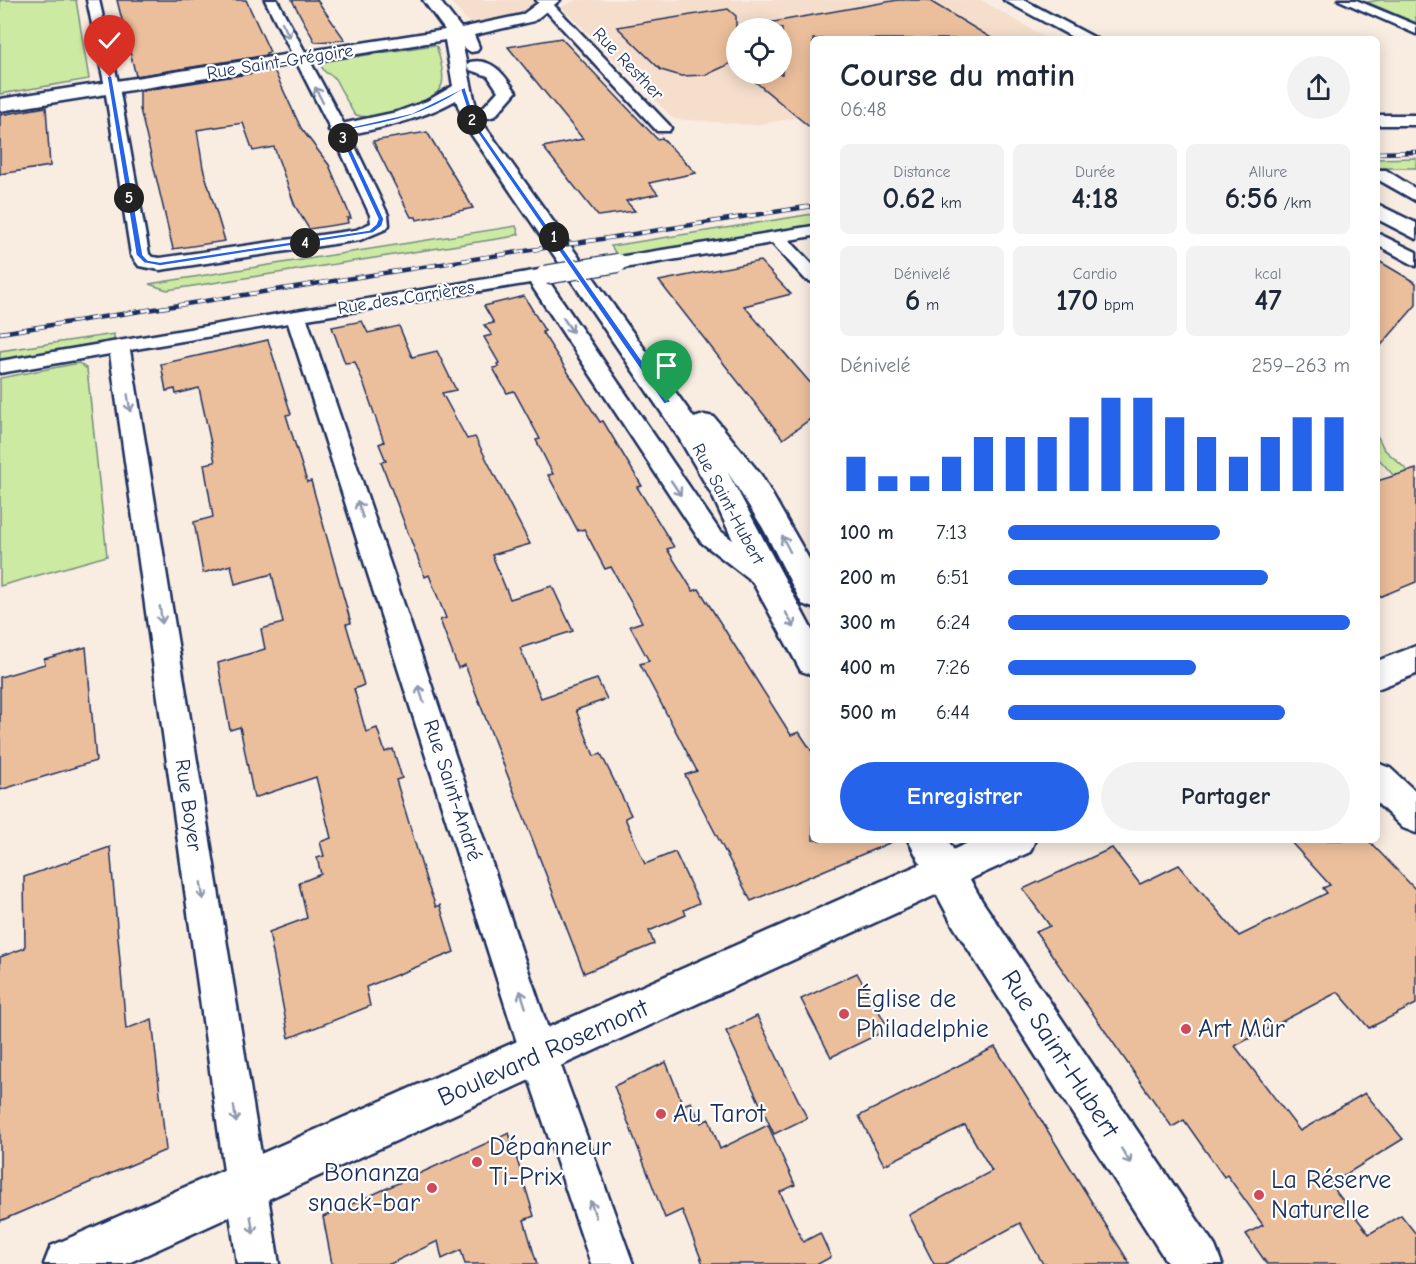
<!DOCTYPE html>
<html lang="fr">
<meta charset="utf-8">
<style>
body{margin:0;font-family:"Comic Neue",sans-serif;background:#f2f2f3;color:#1f2937;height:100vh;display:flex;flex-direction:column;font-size:22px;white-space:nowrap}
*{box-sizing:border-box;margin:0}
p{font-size:20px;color:#747a83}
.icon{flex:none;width:33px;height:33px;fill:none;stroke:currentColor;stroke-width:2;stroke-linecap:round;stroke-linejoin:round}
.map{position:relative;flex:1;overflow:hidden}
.panel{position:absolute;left:810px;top:36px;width:570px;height:807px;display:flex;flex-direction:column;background:#fff;border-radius:9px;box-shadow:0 3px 15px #0003}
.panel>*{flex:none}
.tools{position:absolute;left:726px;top:18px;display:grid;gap:12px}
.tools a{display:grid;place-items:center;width:66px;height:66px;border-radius:50%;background:#fff;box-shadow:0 3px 15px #0003;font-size:30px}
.pin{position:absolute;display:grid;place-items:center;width:51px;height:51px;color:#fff;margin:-62px -26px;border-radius:50% 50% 50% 0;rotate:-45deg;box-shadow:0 0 6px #0007}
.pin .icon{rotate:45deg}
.km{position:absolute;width:30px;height:30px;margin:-15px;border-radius:50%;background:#222;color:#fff;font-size:16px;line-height:30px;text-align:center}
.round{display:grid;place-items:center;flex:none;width:63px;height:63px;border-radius:32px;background:#f2f2f3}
.summary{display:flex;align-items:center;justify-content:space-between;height:102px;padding:0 30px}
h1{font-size:33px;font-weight:800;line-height:45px}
.stats{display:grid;grid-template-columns:repeat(3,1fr);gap:9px;height:102px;padding:6px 30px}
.stats div{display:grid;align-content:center;border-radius:9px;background:#f2f2f3;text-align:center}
.stats b{font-size:30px;font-weight:800}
.stats small{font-size:16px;font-weight:400}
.stats p{font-size:16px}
.chart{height:168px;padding:12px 30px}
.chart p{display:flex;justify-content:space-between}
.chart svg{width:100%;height:108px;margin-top:6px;stroke:#2563eb;stroke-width:6}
.cta{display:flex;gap:12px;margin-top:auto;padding:12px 30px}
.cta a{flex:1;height:69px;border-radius:36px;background:#2563eb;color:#fff;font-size:24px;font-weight:800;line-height:69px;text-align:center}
.cta a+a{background:#f2f2f3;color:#1f2937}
ul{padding:0 30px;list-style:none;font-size:20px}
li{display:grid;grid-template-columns:96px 72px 1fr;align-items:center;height:45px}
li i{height:15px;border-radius:8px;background:#2563eb}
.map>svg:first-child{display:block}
.built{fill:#f5decc;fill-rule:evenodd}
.green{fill:#cceaa1;stroke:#748c80;stroke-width:1.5}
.building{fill:#ecbf9c;stroke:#1b2f5e;stroke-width:1.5}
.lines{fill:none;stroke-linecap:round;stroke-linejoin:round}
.minor-casing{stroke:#1b2f5e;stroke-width:5}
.tertiary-casing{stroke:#1b2f5e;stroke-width:5}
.secondary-casing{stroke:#1b2f5e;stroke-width:5}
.minor{fill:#fff;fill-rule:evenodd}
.tertiary{fill:#fff;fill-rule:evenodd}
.secondary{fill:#fff;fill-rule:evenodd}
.rail-casing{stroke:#1b2f5e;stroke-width:4.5}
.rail{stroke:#fff;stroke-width:3;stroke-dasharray:9;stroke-linecap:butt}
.minor-bridge-casing{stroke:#1b2f5e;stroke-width:21;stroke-linecap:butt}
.minor-bridge{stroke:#fff;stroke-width:18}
.oneway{stroke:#8d97ae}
.route{fill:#2563eb;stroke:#fff;stroke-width:1.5}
.poi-dot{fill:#d1495b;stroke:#fff;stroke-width:2}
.labels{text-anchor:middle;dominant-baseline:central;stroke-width:4.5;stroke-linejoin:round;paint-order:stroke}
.far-street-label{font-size:18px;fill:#1b2f5e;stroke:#fff}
.street-label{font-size:21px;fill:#1b2f5e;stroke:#fff}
.near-poi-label{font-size:26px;fill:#1b2f5e;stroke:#fff;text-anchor:start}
.near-street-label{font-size:26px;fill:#1b2f5e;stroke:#fff}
</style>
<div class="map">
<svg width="1416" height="1264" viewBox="0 0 1416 1264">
<rect width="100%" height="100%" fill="#f9ece1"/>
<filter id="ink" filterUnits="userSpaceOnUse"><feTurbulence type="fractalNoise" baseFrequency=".0167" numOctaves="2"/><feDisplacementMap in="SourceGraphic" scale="12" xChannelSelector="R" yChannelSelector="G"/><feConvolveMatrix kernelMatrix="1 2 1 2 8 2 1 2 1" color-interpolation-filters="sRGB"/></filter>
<g filter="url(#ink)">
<g class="built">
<polygon points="449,0 539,0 542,3 526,15 470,24"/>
<path d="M576,0H981L1048,39H813V115L755,125L674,119L562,7ZM736,28H782V74H736Z"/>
</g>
<g class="green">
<polygon points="0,0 76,0 89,79 0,94"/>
<polygon points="1380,0 1416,0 1416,23 1367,2"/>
<path d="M434,45L437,47C439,57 445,73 442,84C435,107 374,124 354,114L334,77L325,72L321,66L327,61Z"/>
<polygon points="1416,158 1416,168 1377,168 1377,159"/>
<polygon points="813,214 813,225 618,257 611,246"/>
<polygon points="516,226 519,234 510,237 167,290 149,284"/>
<polygon points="114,334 114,341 0,361 0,351"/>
<polygon points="79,363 87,369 107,556 0,586 0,378"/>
<polygon points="1377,435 1384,449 1409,472 1394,476 1377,457"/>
</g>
<g class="building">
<polygon points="117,0 246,0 270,52 266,53 267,55 136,76"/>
<polygon points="292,0 317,0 345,40 315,42"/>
<polygon points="898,0 928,0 993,39 813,39 813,130 746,74 782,74 782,28 751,28 751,26"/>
<polygon points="728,9 736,16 736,61 706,75 681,76 661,70 617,27"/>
<polygon points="561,38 657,139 662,138 696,173 649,183 658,194 626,201 635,211 598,216 543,147 583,139 508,47"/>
<polygon points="274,70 301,128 329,165 351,218 347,218 348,223 309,229 295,206 274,147 253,151 243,123 197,130 203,168 225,241 173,249 140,109 140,91"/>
<polygon points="46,107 50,166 0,174 0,115"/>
<polygon points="427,132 463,191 473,208 417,220 416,217 411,217 373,141"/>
<polygon points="1377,260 1416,283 1416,305 1377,350"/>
<polygon points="760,261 791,294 744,306 813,386 813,417 783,439 659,281"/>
<polygon points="524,296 545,331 542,332 600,422 603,421 642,486 637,487 674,547 667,549 693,591 699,589 791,735 799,732 813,753 813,840 894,841 751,901 685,775 697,771 640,664 649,661 630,626 642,622 611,567 605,569 584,529 578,531 548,475 553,474 536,440 540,439 514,391 507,393 493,368 499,367 497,364 499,363 484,337 492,335 484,325 494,323 484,306"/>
<polygon points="362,321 368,333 399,326 412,357 437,351 456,390 442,393 467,439 475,437 530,544 492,555 510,599 552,586 573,631 520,648 541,698 597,679 607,699 576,710 594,756 601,754 631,815 625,818 645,864 675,852 699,903 684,910 686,915 649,931 654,944 584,973 465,665 458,668 440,620 446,618 429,575 425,577 381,462 386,461 379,444 384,442 365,387 355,362 345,363 332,327"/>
<polygon points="268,340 291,414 286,415 307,482 311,481 351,623 346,624 364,685 354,689 366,732 377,728 385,752 393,749 402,778 396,780 427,883 436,907 440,905 454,952 366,987 370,1006 289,1038 269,932 307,918 299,883 321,874 317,858 324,856 320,842 331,838 316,777 254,798 240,727 230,730 218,663 265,649 261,629 283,623 272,574 235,584 231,565 203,573 194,522 213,517 204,464 215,462 199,388 176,394 175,389 166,391 161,364"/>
<polygon points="1416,469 1416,582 1377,598 1377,481"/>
<polygon points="86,647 96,761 0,790 0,677 45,664 44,659"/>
<polygon points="1289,840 1368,840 1416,890 1416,1004 1369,1028 1338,992 1235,1046 1300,1131 1365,1093 1403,1139 1330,1184 1369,1234 1401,1215 1416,1234 1416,1264 1267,1264 1246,1234 1263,1225 1227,1175 1224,1177 1184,1120 1172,1127 1036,932 1050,926 1023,889 1112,848 1140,884 1179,865 1239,936 1327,893 1323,888 1330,885"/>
<polygon points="110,847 126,1029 152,1019 166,1150 0,1221 0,957 25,948 24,877"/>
<polygon points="857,973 889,1029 831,1057 801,999"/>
<polygon points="757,1016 807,1118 774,1134 726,1031"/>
<polygon points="995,1047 1025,1094 1130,1264 1043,1264 1020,1223 945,1264 934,1264 909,1215 992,1171 965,1125 884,1165 859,1116"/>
<polygon points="666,1062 683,1105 691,1102 701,1123 709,1119 720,1149 768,1125 795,1185 780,1192 803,1242 820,1233 831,1257 818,1264 703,1264 682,1210 665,1218 614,1086"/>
<polygon points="509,1133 534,1216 524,1220 537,1264 465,1264 461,1250 442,1259 438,1241 390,1264 332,1264 323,1217"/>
</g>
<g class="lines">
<defs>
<g id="minor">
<polygon points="87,0 99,0 118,82 149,254 152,257 160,258 356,230 371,223 370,215 331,130 265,0 277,0 347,130 388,215 389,225 386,229 360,240 160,270 139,266 131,255 104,82"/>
<polygon points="536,0 549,0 669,125 671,128 669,131 657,131"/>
<polygon points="1339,0 1356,0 1416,25 1416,34"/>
<rect x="1377" y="115" width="39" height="10"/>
<polygon points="1377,170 1386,170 1416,189 1416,201 1377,179"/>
<polygon points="813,226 813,236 789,240 813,265 813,282 806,280 772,243 618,269 609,263 618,257"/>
<polygon points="1377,233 1416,252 1416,266 1377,245"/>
<polygon points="545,269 554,275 548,280 719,530 776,572 780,579 776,586 767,588 758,586 701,542 530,283 307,319 557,1055 633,1264 591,1264 521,1055 288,323 130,350 279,1264 237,1264 110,354 0,373 0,361"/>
</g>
<g id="tertiary">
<path d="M423,0H439L461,28L522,15L542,0H560L534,21L474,35L479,47L477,51L471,52L463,47L475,103L479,112L498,91L488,76L470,70L467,66L470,62C493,57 505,76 516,92L495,116L488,118L480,113L484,125L694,418L704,415L714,417L761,475L813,566V608L802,604L763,528L727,471L813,632V675L801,671L751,579L712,495L679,438L465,125L456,100C420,120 380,129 339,136L329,130L332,126L397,112L427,101L453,86L445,40L0,111V99L445,30Z"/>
<polygon points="1377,763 1390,768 1416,792 1416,833 1403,828 1377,803"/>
<polygon points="908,840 948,840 982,901 1215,1246 1222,1264 1168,1264 954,927"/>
</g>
<g id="secondary">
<polygon points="1004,0 1024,0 1097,39 1076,39"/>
<polygon points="1377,204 1416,223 1416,239 1377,219"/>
<polygon points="1416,646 1416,674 1377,689 1377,661"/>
<polygon points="975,840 1035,840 1030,852 126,1264 44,1264 51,1246"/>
</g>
</defs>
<use href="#minor" class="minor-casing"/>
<use href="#tertiary" class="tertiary-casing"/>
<use href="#secondary" class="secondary-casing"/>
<use href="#minor" class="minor"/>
<use href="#tertiary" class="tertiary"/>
<use href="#secondary" class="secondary"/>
<defs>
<g id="rail">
<polyline points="1377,153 1416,152"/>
<polyline points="0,333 813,206"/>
</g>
</defs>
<use href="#rail" class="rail-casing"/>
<use href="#rail" class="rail"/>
<defs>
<polyline id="minor-bridge" points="545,275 618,263"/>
</defs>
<use href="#minor-bridge" class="minor-bridge-casing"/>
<use href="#minor-bridge" class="minor-bridge"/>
</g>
<defs><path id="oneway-shaft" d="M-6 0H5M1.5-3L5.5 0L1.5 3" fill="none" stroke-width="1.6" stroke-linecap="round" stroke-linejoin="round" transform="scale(1.5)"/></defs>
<g class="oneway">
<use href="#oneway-shaft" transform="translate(286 30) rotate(63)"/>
<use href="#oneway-shaft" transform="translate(319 95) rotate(-117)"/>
<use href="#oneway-shaft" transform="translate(568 325) rotate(56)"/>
<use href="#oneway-shaft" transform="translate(129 403) rotate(81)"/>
<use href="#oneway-shaft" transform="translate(676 488) rotate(56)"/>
<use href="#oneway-shaft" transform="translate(360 509) rotate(-108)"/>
<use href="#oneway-shaft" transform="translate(786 544) rotate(-117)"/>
<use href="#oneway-shaft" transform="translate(161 615) rotate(82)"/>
<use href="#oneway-shaft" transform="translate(790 620) rotate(61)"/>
<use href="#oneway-shaft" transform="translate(421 694) rotate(-108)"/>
<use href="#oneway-shaft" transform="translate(202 891) rotate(82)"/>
<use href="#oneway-shaft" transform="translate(523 999) rotate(-108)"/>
<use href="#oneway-shaft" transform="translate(235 1114) rotate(82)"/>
<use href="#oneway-shaft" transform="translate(1126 1156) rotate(57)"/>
<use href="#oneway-shaft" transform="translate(593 1209) rotate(-109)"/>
<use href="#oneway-shaft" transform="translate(252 1225) rotate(81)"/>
</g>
</g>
<path class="route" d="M110,75L112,77L143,255L148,260L160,262L369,230L376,224L378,219L337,130L412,113L465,87L477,125L671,402L664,404L472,125L461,91C420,118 389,122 343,131L384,219L382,226L373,233L160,266L144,263L136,255L107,77Z"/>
<g class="poi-dot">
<circle cx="844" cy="1014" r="6"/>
<circle cx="1186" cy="1029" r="6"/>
<circle cx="661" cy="1114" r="6"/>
<circle cx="477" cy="1162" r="6"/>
<circle cx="432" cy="1188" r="6"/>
<circle cx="1259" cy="1195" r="6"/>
</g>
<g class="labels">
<g class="far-street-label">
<text transform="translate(280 62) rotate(-9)">Rue Saint-Grégoire</text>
<text transform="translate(628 64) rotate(46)">Rue Resther</text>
<text transform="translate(406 298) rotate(-9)">Rue des Carrières</text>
<text transform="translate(728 504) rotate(62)">Rue Saint-Hubert</text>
</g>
<g class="street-label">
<text transform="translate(453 790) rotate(72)">Rue Saint-André</text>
<text transform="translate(189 805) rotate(82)">Rue Boyer</text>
</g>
<g class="near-poi-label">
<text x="856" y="999">Église de<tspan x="856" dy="30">Philadelphie</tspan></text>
<text x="1198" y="1029">Art Mûr</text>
<text x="673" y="1114">Au Tarot</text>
<text x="489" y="1147">Dépanneur<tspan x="489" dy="30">Ti-Prix</tspan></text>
<text x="420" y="1173" text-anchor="end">Bonanza<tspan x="420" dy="30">snack-bar</tspan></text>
<text x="1271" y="1180">La Réserve<tspan x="1271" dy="30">Naturelle</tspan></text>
</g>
<g class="near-street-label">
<text transform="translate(543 1053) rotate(-24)">Boulevard Rosemont</text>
<text transform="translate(1060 1054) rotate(57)">Rue Saint-Hubert</text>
</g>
</g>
</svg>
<div class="tools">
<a><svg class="icon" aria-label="locate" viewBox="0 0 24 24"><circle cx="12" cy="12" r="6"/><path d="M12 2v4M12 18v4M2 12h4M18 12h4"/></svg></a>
</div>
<div class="pin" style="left:667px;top:402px;background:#1e9e55"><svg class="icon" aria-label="arrive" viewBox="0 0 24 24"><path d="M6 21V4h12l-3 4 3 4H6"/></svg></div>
<div class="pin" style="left:110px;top:77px;background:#d93025"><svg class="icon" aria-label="check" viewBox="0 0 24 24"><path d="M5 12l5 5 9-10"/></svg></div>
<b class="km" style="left:554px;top:237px">1</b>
<b class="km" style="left:472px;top:120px">2</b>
<b class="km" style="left:343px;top:138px">3</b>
<b class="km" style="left:305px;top:243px">4</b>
<b class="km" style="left:129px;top:198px">5</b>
<section class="panel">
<div class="summary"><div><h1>Course du matin</h1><p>06:48</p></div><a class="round"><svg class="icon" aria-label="share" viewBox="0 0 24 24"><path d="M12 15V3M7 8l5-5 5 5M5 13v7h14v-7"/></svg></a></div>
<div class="stats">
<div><p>Distance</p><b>0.62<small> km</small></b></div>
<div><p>Durée</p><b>4:18</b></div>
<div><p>Allure</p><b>6:56<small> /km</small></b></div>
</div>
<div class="stats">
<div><p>Dénivelé</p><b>6<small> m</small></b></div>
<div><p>Cardio</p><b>170<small> bpm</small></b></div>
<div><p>kcal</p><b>47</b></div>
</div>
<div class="chart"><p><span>Dénivelé</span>259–263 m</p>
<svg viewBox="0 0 160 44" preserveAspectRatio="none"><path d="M5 44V30M15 44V38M25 44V38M35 44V30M45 44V22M55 44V22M65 44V22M75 44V14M85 44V6M95 44V6M105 44V14M115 44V22M125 44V30M135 44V22M145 44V14M155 44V14"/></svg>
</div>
<ul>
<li><b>100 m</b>7:13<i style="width:62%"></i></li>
<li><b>200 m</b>6:51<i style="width:76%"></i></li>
<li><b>300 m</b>6:24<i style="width:100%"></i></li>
<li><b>400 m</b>7:26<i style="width:55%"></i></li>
<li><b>500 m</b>6:44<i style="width:81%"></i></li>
</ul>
<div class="cta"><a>Enregistrer</a><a>Partager</a></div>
</section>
</div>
